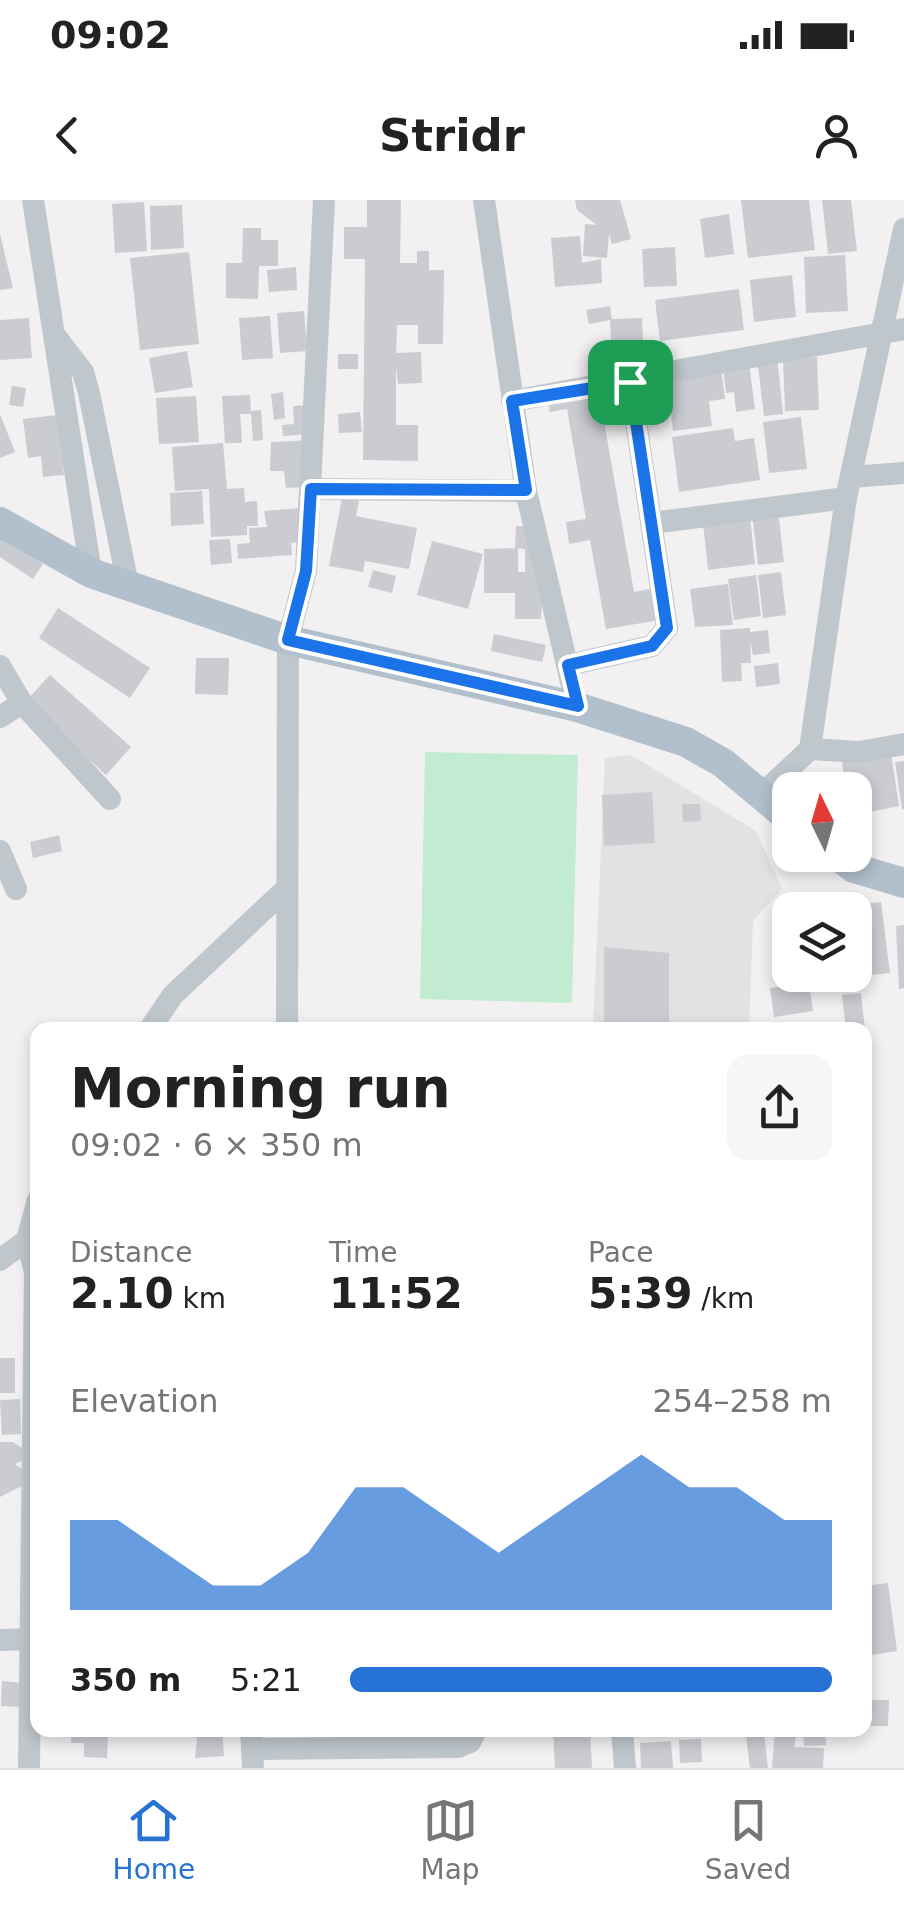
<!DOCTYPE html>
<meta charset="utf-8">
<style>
body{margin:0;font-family:"DejaVu Sans",sans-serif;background:#f6f6f6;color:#222;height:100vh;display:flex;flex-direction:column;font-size:38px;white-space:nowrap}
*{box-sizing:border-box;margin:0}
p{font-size:32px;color:#767676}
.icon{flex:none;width:55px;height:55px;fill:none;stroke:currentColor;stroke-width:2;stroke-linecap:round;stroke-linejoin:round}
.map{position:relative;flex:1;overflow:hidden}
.panel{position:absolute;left:30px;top:822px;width:842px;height:715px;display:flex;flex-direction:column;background:#fff;border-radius:20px;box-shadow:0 5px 15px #0003}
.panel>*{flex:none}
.needle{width:65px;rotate:355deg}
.tools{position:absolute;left:772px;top:572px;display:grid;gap:20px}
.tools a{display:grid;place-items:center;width:100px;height:100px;border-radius:20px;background:#fff;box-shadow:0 5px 15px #0003;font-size:50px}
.pin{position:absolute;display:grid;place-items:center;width:85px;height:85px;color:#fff;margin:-42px;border-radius:20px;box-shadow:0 5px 15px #0006}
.round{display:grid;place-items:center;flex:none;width:105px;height:105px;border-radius:20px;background:#f6f6f6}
.head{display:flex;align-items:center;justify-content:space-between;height:170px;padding:0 40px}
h1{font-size:55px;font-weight:800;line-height:75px}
.stats{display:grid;grid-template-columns:repeat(3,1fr);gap:15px;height:170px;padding:10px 40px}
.stats div{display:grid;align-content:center}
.stats b{font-size:42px;font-weight:800}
.stats small{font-size:28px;font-weight:400}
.stats p{font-size:28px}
.chart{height:280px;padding:20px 40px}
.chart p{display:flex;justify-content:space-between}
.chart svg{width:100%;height:180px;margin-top:10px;fill:#2773d5;opacity:.7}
ul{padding:0 40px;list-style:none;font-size:32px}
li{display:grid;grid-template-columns:160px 120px 1fr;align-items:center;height:75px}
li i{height:25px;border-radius:12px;background:#2773d5}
.status{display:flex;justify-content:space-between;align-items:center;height:70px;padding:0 50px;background:#fff;direction:ltr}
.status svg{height:28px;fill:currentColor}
header{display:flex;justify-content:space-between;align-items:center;height:130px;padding:0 40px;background:#fff;font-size:45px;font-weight:800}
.tabs{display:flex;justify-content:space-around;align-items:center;height:140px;border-top:2px solid #e0e0e0;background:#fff;font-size:28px;color:#767676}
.tabs a{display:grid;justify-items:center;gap:5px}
.tabs .active{color:#2773d5}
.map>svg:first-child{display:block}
.education{fill:#e3e1e1}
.green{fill:#c2ecd2}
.building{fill:#caccd2}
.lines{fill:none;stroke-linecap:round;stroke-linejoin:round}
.minor{stroke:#bfc7cd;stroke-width:22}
.major{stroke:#b2bfcc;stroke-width:30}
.route-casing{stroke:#fff;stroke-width:20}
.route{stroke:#1a73e8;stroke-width:12}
</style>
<div class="status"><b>09:02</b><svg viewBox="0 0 49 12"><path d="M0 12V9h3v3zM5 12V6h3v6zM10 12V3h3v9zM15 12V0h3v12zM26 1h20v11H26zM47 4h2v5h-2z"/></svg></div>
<header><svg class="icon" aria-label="back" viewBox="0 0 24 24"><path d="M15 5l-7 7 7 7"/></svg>Stridr<svg class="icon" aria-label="person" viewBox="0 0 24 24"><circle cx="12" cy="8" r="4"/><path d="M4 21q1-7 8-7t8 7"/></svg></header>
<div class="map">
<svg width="904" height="1568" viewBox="0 0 904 1568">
<rect width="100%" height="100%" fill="#f2f0f0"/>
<polygon class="education" points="631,555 756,631 782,689 753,721 749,830 593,830 605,558"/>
<polygon class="green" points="425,552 578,555 572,803 420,799"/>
<g class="building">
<polygon points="367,0 401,0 400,63 417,63 417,51 429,51 429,70 444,70 443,144 418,144 418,125 397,125 396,153 421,152 422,183 398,184 396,166 396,225 418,225 418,261 363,260 365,59 344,59 344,27 367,27"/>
<polygon points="575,0 620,0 631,39 612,44 609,34 607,58 583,56 585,24 597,25 577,10"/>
<polygon points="741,0 809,0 815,50 748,58"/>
<polygon points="822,0 851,0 857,51 828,54"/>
<polygon points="144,2 147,51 115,53 112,4"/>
<polygon points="182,5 184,48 151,50 150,6"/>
<polygon points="729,14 734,54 705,58 700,19"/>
<polygon points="243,28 261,28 261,40 278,40 278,66 259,66 258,99 226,98 226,63 242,63"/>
<polygon points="0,34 13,88 0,90"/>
<polygon points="580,36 582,63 601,59 602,83 555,87 551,38"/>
<polygon points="675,47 677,86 644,87 642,49"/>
<polygon points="189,52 199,144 140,150 130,58"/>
<polygon points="845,55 848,111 806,113 804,57"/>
<polygon points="296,67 297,90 269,92 267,70"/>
<polygon points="792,75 796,117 754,122 750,80"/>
<polygon points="739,89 744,130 660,141 655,100"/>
<polygon points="610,106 612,119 642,118 644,158 612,160 610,120 589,124 586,110"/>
<polygon points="304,111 307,151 280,153 277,113"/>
<polygon points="270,116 273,158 242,160 239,118"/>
<polygon points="29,118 32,158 0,160 0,120"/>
<polygon points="187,151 193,187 155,193 149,158"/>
<rect x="338" y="154" width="20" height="15"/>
<polygon points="777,155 783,214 764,216 757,158"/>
<polygon points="817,157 819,210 785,211 783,159"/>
<polygon points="749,163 755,209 736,212 734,192 726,193 723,166"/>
<polygon points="721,168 725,199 709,201 712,226 673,231 666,175"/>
<polygon points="12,186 26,188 23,207 9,205"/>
<polygon points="283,192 285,218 274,220 271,194"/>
<polygon points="599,193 634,392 654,388 660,420 606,429 590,340 569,344 566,322 586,319 567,209 550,212 548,202"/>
<polygon points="250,195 251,214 240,214 242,243 225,243 222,196"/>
<polygon points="196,196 199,242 159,244 156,198"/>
<polygon points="309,205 311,234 283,236 282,225 294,224 293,206"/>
<polygon points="261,210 263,240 253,241 251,211"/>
<polygon points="360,212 362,232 339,233 338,214"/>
<polygon points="0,214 15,252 0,258"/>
<polygon points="57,215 64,275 43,277 41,256 28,258 23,219"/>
<polygon points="801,217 807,269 769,273 763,222"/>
<polygon points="733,228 735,241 754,238 760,280 679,292 672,237"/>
<polygon points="315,240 318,286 286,288 284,271 270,271 271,242"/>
<polygon points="223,243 227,289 244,288 245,302 257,301 258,326 247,326 247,335 211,337 209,289 175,291 172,247"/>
<polygon points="202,291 204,324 171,326 170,293"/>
<polygon points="342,298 359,301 356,316 417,328 409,369 365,361 363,372 329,366"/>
<polygon points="301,308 303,342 291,343 292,355 238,359 237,344 250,343 249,328 267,327 264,311"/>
<polygon points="778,310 784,362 758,365 752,313"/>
<polygon points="750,317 755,364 708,370 703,323"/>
<polygon points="516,326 546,326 541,419 515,419 515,393 484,393 484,349 518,348 518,372 525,372 525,349 515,348"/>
<polygon points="0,335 43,364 33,379 0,357"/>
<polygon points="230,339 232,363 211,365 209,340"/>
<polygon points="432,341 483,354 468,409 417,395"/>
<polygon points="373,370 396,376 392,393 368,387"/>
<polygon points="781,372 786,415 763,418 758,375"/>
<polygon points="756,375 761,416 734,420 728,379"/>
<polygon points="728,384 733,425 695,427 690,389"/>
<polygon points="58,408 150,468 130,498 39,438"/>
<polygon points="750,428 750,432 768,430 770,453 753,455 750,441 751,463 741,463 742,481 722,482 720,430"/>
<polygon points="494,434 546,445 542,462 491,451"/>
<polygon points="196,458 229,458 228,495 195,494"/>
<polygon points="778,463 780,484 756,487 754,466"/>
<polygon points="50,475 131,547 106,575 25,502"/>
<polygon points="891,553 899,606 855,615 855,590 846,590 842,562"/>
<polygon points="904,561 904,609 902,609 895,562"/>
<polygon points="652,592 655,643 604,646 602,595"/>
<polygon points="682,604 700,604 701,621 683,622"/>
<polygon points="59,635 62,651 33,658 30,642"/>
<polygon points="881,702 890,773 861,776 853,705"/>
<polygon points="904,725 904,788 899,789 896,726"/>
<polygon points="604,747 669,753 669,830 604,830"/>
<polygon points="809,783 813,811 774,817 770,788"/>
<polygon points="861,793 865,830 846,830 842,795"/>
<rect x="0" y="1158" width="15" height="35"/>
<polygon points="20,1199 21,1234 2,1235 0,1200"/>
<polygon points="0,1242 13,1242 23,1249 23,1260 15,1264 22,1269 22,1286 0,1297"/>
<polygon points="888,1383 897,1451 865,1456 865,1386"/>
<polygon points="2,1481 22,1483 20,1507 1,1506"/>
<polygon points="871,1500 889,1500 888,1526 870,1526"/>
<polygon points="71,1530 83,1530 83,1536 108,1536 107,1558 84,1557 84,1543 71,1543"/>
<polygon points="198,1530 222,1530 224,1556 195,1558"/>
<polygon points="553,1530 590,1530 592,1568 555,1568"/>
<polygon points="775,1530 797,1530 794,1547 824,1548 823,1568 772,1568"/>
<polygon points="803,1530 825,1530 826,1545 804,1546"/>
<polygon points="764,1534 768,1568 750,1568 746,1536"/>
<polygon points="701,1539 702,1562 680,1563 679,1540"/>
<polygon points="671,1541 673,1568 641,1568 640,1543"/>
</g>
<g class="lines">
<g class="minor">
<polyline points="33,0 91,373"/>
<polyline points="484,0 526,291 577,507"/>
<polyline points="56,137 83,172 89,193 128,385"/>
<polyline points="512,201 904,129"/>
<polyline points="851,277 904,273"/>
<polyline points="311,289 526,291"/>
<polyline points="652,323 846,298"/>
<polyline points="568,465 652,446 667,428 630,182"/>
<polyline points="0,466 22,503 110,599"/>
<polyline points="0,517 22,503"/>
<polyline points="810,549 859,552 904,544"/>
<polyline points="760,596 810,549 846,298 904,29"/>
<polyline points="0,651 16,689"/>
<polyline points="149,830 173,795 287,688"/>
<polyline points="287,830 288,440 306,371 324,0"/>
<polyline points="0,1060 27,1040"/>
<polyline points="0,1440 38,1439"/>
<polyline points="251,1530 253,1568"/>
<polyline points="622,1530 625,1568"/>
<polyline points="252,1549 458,1547 470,1542 476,1530"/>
<polyline points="29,1568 35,1073 27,1040 38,1000"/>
</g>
<g class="major">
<polyline points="0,322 91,373 288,440 577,507 686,542 723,563 790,619"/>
<polyline points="837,655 854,668 904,683"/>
</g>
</g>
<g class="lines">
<defs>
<polygon id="route" points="630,182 667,428 652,446 568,465 578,506 288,440 306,371 311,289 526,290 512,201"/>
</defs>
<use href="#route" class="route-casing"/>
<use href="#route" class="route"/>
</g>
</svg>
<div class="tools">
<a><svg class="needle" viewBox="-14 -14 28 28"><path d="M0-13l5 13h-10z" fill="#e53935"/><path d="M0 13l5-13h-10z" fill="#767676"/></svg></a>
<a><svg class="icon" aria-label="layers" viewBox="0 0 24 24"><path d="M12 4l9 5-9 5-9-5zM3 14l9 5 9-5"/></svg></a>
</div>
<div class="pin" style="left:630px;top:182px;background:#1e9e55"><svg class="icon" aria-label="arrive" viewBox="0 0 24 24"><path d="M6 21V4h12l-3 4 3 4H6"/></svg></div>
<section class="panel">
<div class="head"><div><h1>Morning run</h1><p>09:02 · 6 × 350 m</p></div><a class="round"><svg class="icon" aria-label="share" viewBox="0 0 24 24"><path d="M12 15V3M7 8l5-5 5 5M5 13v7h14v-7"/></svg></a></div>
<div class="stats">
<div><p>Distance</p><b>2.10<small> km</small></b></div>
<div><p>Time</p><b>11:52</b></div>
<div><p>Pace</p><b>5:39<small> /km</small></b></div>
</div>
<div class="chart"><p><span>Elevation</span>254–258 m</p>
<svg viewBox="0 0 160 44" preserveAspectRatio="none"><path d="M0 44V22L10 22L20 30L30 38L40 38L50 30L60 14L70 14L80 22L90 30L100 22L110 14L120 6L130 14L140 14L150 22L160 22V44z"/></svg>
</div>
<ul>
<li><b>350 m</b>5:21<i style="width:100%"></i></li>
</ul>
</section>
</div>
<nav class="tabs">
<a class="active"><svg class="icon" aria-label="home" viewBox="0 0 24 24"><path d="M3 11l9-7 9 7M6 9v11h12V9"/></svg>Home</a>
<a><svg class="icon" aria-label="map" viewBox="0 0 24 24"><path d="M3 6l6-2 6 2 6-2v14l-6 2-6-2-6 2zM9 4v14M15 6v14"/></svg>Map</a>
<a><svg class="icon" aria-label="saved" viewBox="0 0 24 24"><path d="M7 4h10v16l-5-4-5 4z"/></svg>Saved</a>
</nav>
